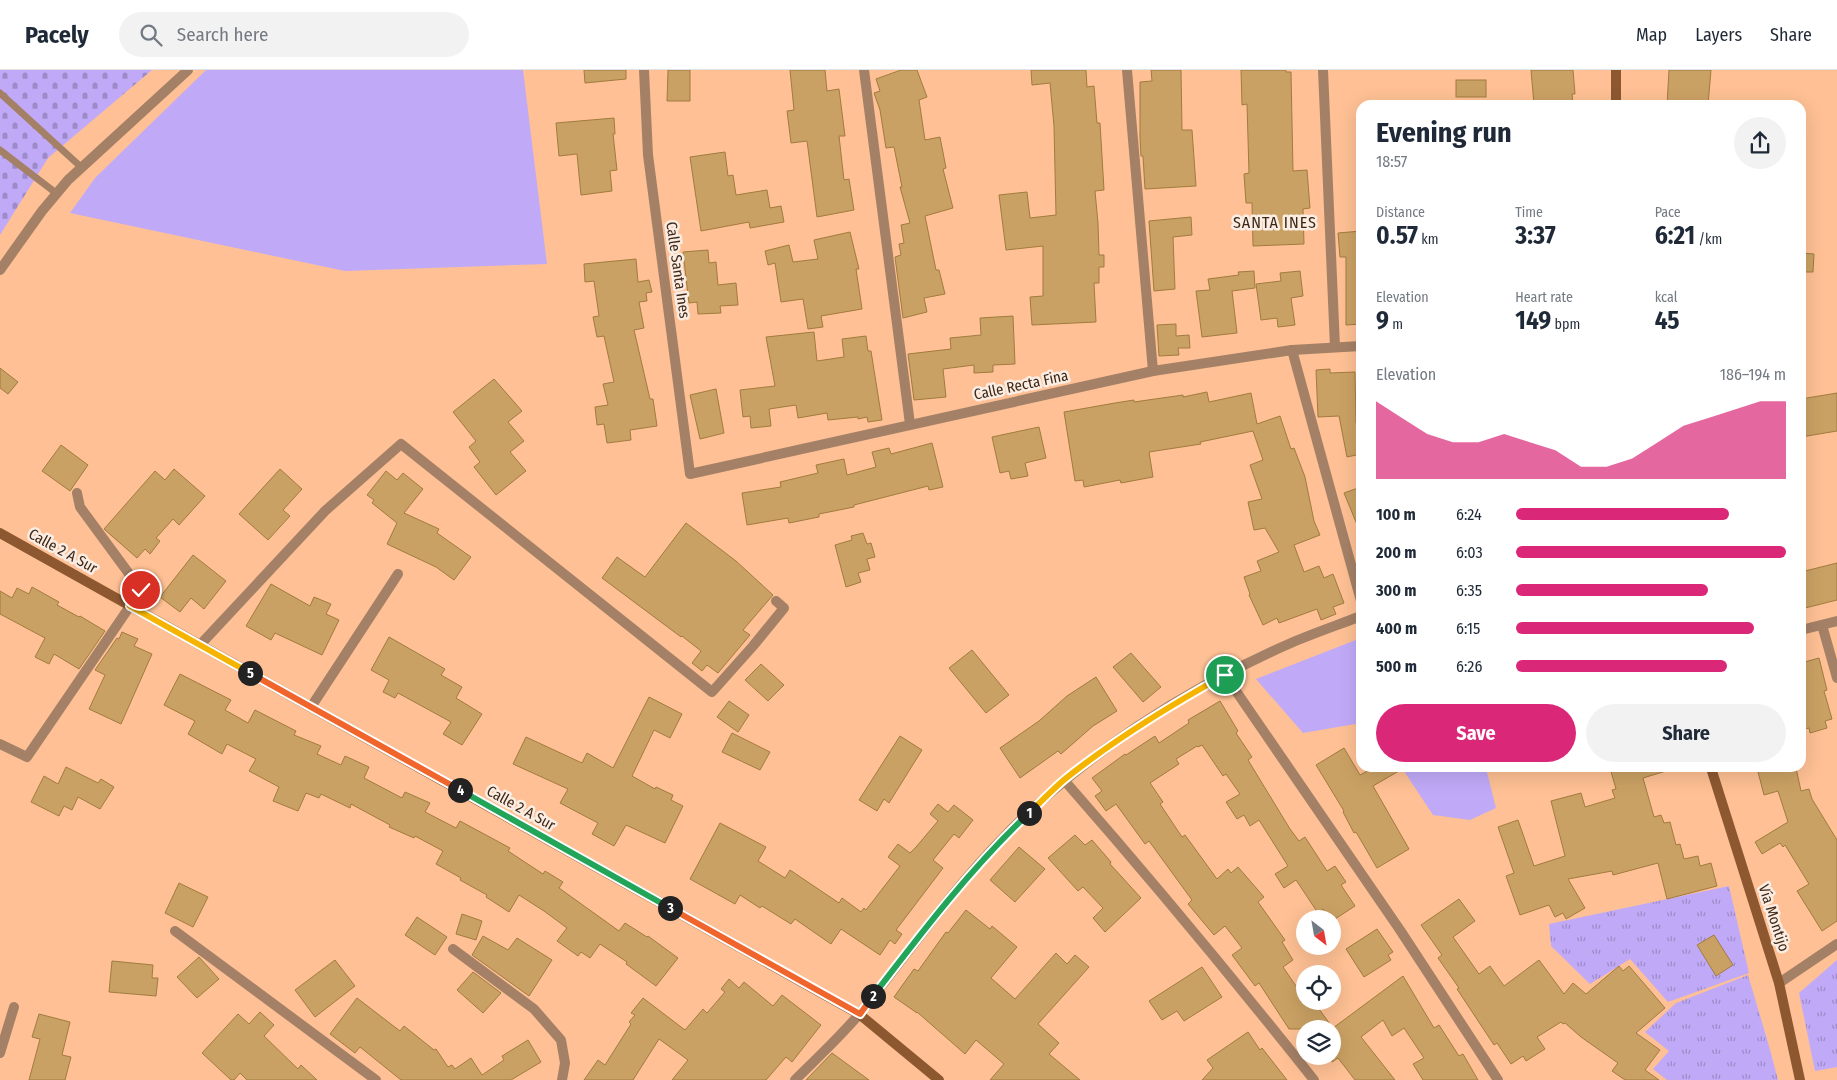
<!DOCTYPE html>
<meta charset="utf-8">
<style>
body{margin:0;font-family:"Fira Sans Condensed",sans-serif;background:#f2f2f3;color:#1f2937;height:100vh;display:flex;flex-direction:column;font-size:19px;white-space:nowrap}
*{box-sizing:border-box;margin:0}
p{font-size:16px;color:#747a83}
.icon{flex:none;width:28px;height:28px;fill:none;stroke:currentColor;stroke-width:2;stroke-linecap:round;stroke-linejoin:round}
.map{position:relative;flex:1;overflow:hidden}
.drawer{position:absolute;left:1356px;top:30px;width:450px;height:672px;display:flex;flex-direction:column;background:#fff;border-radius:15px;box-shadow:0 5px 20px #0002}
.drawer>*{flex:none}
.needle{width:32px;rotate:149deg}
.fabs{position:absolute;left:1296px;top:840px;display:grid;gap:10px}
.fabs a{display:grid;place-items:center;width:45px;height:45px;border-radius:50%;background:#fff;box-shadow:0 5px 20px #0002;font-size:25px}
.pin{position:absolute;display:grid;place-items:center;width:42px;height:42px;color:#fff;margin:-21px;border:2px solid #fff;border-radius:50%;box-shadow:0 1px 5px #0007}
.km{position:absolute;width:25px;height:25px;margin:-12px;border-radius:50%;background:#222;color:#fff;font-size:14px;line-height:25px;text-align:center}
.round{display:grid;place-items:center;flex:none;width:52px;height:52px;border-radius:26px;background:#f2f2f3}
.headline{display:flex;align-items:center;justify-content:space-between;height:85px;padding:0 20px}
h1{font-size:28px;font-weight:700;line-height:38px}
.figures{display:grid;grid-template-columns:repeat(3,1fr);gap:8px;height:85px;padding:5px 20px}
.figures div{display:grid;align-content:center}
.figures b{font-size:25px;font-weight:700}
.figures small{font-size:14px;font-weight:400}
.figures p{font-size:14px}
.chart{height:140px;padding:10px 20px}
.chart p{display:flex;justify-content:space-between}
.chart svg{width:100%;height:90px;margin-top:5px;fill:#db2777;opacity:.7}
.button{display:flex;gap:10px;margin-top:auto;padding:10px 20px}
.button a{flex:1;height:58px;border-radius:30px;background:#db2777;color:#fff;font-size:20px;font-weight:700;line-height:58px;text-align:center}
.button a+a{background:#f2f2f3;color:#1f2937}
ul{padding:0 20px;list-style:none;font-size:16px}
li{display:grid;grid-template-columns:80px 60px 1fr;align-items:center;height:38px}
li i{height:12px;border-radius:6px;background:#db2777}
header{display:flex;align-items:center;gap:30px;box-sizing:border-box;height:70px;padding:0 25px;background:#fff;border-bottom:1px solid #e0e1e3}
header strong{font-size:24px}
nav{display:flex;gap:28px;margin-inline-start:auto;font-size:18px}
.search{width:350px;height:45px;background:#f2f2f3;display:flex;align-items:center;gap:12px;box-sizing:border-box;padding:0 18px;border-radius:28px;color:#747a83;font-size:19px}
.map>svg:first-child{display:block}
.grass{fill:url(#grass-tufts)}
.cemetery{fill:url(#cemetery-stones)}
.park{fill:#c0aaf8}
.building{fill:#caa164;stroke:#a27b3e}
.lines{fill:none;stroke-linecap:round;stroke-linejoin:round}
.service{stroke:#a48066;stroke-width:7}
.minor{stroke:#a48066;stroke-width:10}
.tertiary{stroke:#a48066;stroke-width:10}
.secondary{stroke:#8d5830;stroke-width:10}
.split-1-casing{stroke:#fff;stroke-width:10}
.split-2-casing{stroke:#fff;stroke-width:10}
.split-3-casing{stroke:#fff;stroke-width:10}
.split-4-casing{stroke:#fff;stroke-width:10}
.split-5-casing{stroke:#fff;stroke-width:10}
.split-6-casing{stroke:#fff;stroke-width:10}
.split-1{stroke:#f5b400;stroke-width:6}
.split-2{stroke:#22a559;stroke-width:6}
.split-3{stroke:#f0652b;stroke-width:6}
.split-4{stroke:#22a559;stroke-width:6}
.split-5{stroke:#f0652b;stroke-width:6}
.split-6{stroke:#f5b400;stroke-width:6}
.labels{text-anchor:middle;dominant-baseline:central;stroke-width:5;stroke-linejoin:round;paint-order:stroke}
.street-label{font-size:15px;fill:#3f2715;stroke:#faede4}
.neighbourhood-label{font-size:16px;letter-spacing:1px;fill:#3f2715;stroke:#faede4}
</style>
<header>
<strong>Pacely</strong>
<div class="search"><svg class="icon" aria-label="search" viewBox="0 0 24 24"><circle cx="10" cy="10" r="6"/><path d="M15 15l6 6"/></svg>Search here</div>
<nav><a>Map</a><a>Layers</a><a>Share</a></nav>
</header>
<div class="map">
<svg width="1837" height="1010" viewBox="0 0 1837 1010">
<defs>
<pattern id="grass-tufts" width="24" height="20" patternUnits="userSpaceOnUse" patternTransform="scale(1.25)"><rect width="24" height="20" fill="#c0aaf8"/><path d="M3 7l-1-3M5 7V3M7 7l1-3M15 17l-1-3M17 17v-4M19 17l1-3" fill="none" stroke="#9d8ac8"/></pattern>
<pattern id="cemetery-stones" width="16" height="16" patternUnits="userSpaceOnUse" patternTransform="scale(1.25)"><rect width="16" height="16" fill="#c0aaf8"/><path d="M2 7V4a2 2 0 0 1 4 0v3zM10 15v-3a2 2 0 0 1 4 0v3z" fill="#9d8ac8"/></pattern>
</defs>
<rect width="100%" height="100%" fill="#fec094"/>
<g class="grass">
<polygon points="1729,816 1749,903 1668,932 1630,889 1590,914 1551,876 1549,854"/>
<polygon points="1837,890 1837,997 1815,1001 1799,923"/>
<polygon points="1748,905 1769,976 1778,1010 1667,1010 1653,999 1669,981 1645,962 1676,933"/>
</g>
<polygon class="cemetery" points="0,0 152,0 48,88 0,165"/>
<g class="park">
<polygon points="206,0 523,0 547,194 345,201 70,143 95,108"/>
<polygon points="1361,568 1361,653 1303,663 1256,609"/>
<polygon points="1402,698 1486,698 1496,738 1470,750 1433,745"/>
</g>
<g class="building">
<polygon points="584,0 626,0 626,9 585,13"/>
<polygon points="668,0 690,0 690,31 667,31"/>
<polygon points="790,0 825,0 827,21 839,19 845,66 839,66 844,110 849,109 854,140 817,147 807,71 791,73 787,41 794,40"/>
<polygon points="901,0 917,0 927,27 919,30 925,70 940,67 946,98 943,99 953,138 925,146 936,200 939,200 945,224 924,228 927,242 903,248 895,187 901,185 899,174 904,173 901,155 910,153 900,117 902,117 894,77 886,78 880,40 874,23 880,21 876,9"/>
<polygon points="1031,0 1086,0 1087,17 1094,16 1097,53 1100,53 1104,120 1095,121 1098,153 1099,185 1104,185 1104,197 1099,197 1099,213 1094,213 1096,252 1032,255 1030,227 1043,226 1043,176 1006,180 999,125 1027,122 1030,148 1056,145 1054,56 1050,13 1032,15"/>
<polygon points="1151,0 1181,0 1182,60 1192,60 1196,116 1145,119 1143,86 1141,86 1140,68 1140,12 1152,11"/>
<polygon points="1241,0 1286,0 1286,2 1291,2 1293,101 1307,100 1310,138 1303,139 1304,174 1253,176 1252,133 1246,133 1244,104 1249,103 1247,34 1242,35"/>
<polygon points="1531,0 1573,0 1575,24 1572,24 1573,35 1534,35"/>
<polygon points="1669,0 1711,0 1708,35 1667,35"/>
<rect x="1456" y="10" width="30" height="17"/>
<polygon points="614,48 615,64 613,64 617,100 610,101 612,121 581,125 577,84 559,86 556,53"/>
<polygon points="725,82 728,106 733,105 736,125 767,120 770,138 781,136 784,152 750,158 749,152 701,161 690,87"/>
<polygon points="1191,147 1192,165 1173,167 1175,219 1154,221 1149,151"/>
<polygon points="1361,161 1361,254 1346,255 1346,187 1340,187 1338,163"/>
<polygon points="850,162 859,199 856,199 862,239 821,246 823,257 808,259 803,229 781,232 775,193 768,195 765,181 789,175 793,192 818,189 814,170"/>
<polygon points="708,180 709,193 716,192 718,215 736,213 738,235 720,236 721,243 698,244 697,232 689,233 683,182"/>
<polygon points="1801,183 1814,184 1813,202 1801,202"/>
<polygon points="636,189 638,212 649,210 652,222 646,223 647,231 639,232 644,258 634,260 650,329 653,329 657,356 630,360 631,370 607,373 604,354 597,355 595,337 608,335 603,314 614,312 604,266 597,267 593,247 599,246 594,211 585,212 584,194"/>
<polygon points="1254,201 1255,218 1232,221 1237,263 1202,267 1196,221 1210,220 1208,209 1239,205 1238,202"/>
<polygon points="1300,201 1303,226 1291,228 1295,255 1278,257 1277,248 1261,250 1256,214 1281,211 1280,203"/>
<polygon points="1013,246 1015,294 993,295 993,302 974,303 974,295 943,299 946,327 914,330 908,284 951,279 950,268 981,265 980,248"/>
<polygon points="1176,254 1176,266 1189,265 1190,278 1178,278 1179,285 1159,286 1157,255"/>
<polygon points="814,262 817,291 844,287 842,269 866,266 868,281 871,281 882,350 868,352 867,347 858,349 858,347 828,350 827,343 798,348 796,335 769,339 771,356 751,358 750,346 743,347 740,320 775,316 766,267"/>
<polygon points="0,298 18,312 8,324 0,318"/>
<polygon points="1330,299 1330,303 1355,302 1356,353 1361,352 1361,384 1347,387 1339,346 1318,347 1316,300"/>
<polygon points="494,309 522,341 508,352 524,371 510,382 526,401 496,425 474,397 480,392 469,377 476,371 453,342"/>
<polygon points="716,319 724,363 700,369 690,325"/>
<polygon points="1207,322 1209,332 1251,323 1257,354 1280,346 1291,379 1294,378 1305,407 1314,451 1320,465 1294,475 1304,502 1319,496 1324,508 1333,504 1344,533 1333,537 1336,544 1321,550 1317,539 1279,553 1277,548 1263,555 1249,525 1250,524 1244,507 1261,501 1257,491 1279,482 1265,458 1254,460 1248,432 1262,429 1250,395 1263,390 1253,361 1200,372 1201,374 1149,382 1153,407 1121,413 1120,410 1084,417 1083,410 1075,411 1064,342 1115,333 1134,330 1134,332 1183,325 1183,327"/>
<polygon points="1837,323 1837,361 1801,367 1801,329"/>
<polygon points="1039,357 1046,388 1025,393 1028,406 1011,409 1009,401 1000,403 992,367"/>
<polygon points="932,373 943,417 929,420 928,416 854,435 854,437 819,444 819,447 789,453 788,448 747,455 742,423 781,417 780,412 818,403 816,395 844,389 847,405 876,397 872,382 889,378 891,384"/>
<polygon points="61,375 88,395 70,421 42,401"/>
<polygon points="174,399 205,426 179,455 173,449 156,468 160,471 150,484 145,479 137,488 104,459 155,401 165,410"/>
<polygon points="280,399 302,419 283,440 290,446 268,470 239,444"/>
<polygon points="386,401 397,410 403,403 423,419 404,443 439,459 437,463 471,487 454,510 436,497 387,474 397,453 372,433 374,430 367,425"/>
<polygon points="1361,417 1361,464 1344,423"/>
<polygon points="686,453 736,491 773,525 743,560 750,565 718,603 707,595 702,601 692,593 701,581 682,566 681,567 602,508 617,487 645,507"/>
<polygon points="863,463 867,474 871,473 875,487 867,489 870,500 858,503 861,512 846,517 835,475 852,470 851,466"/>
<polygon points="193,485 226,511 204,539 191,528 180,542 160,527"/>
<polygon points="1837,493 1837,530 1801,539 1801,502"/>
<polygon points="271,514 310,536 314,527 331,534 326,544 339,550 322,585 275,563 271,570 246,556"/>
<polygon points="32,517 59,532 57,535 79,547 80,546 105,561 79,599 54,584 49,594 35,587 45,568 0,544 0,521 12,528 17,518 29,524"/>
<polygon points="122,562 138,569 134,576 152,584 121,654 89,639 105,605 95,600 117,568 119,569"/>
<polygon points="389,567 445,599 441,605 462,617 456,628 482,644 462,675 443,664 451,652 398,623 395,628 383,622 389,610 371,600"/>
<polygon points="972,580 1009,625 986,643 949,598"/>
<polygon points="1131,583 1161,617 1143,632 1113,597"/>
<polygon points="1819,588 1827,620 1824,621 1832,649 1825,651 1827,658 1810,663 1809,658 1804,659 1801,648 1801,593"/>
<polygon points="761,594 784,615 768,631 745,610"/>
<polygon points="180,604 231,630 225,640 248,653 255,640 296,661 294,665 321,676 317,684 341,695 345,686 369,697 364,708 402,728 405,722 430,733 425,742 456,758 460,751 510,778 508,781 543,804 545,801 563,812 559,818 619,861 625,853 647,867 648,866 678,888 656,916 626,894 627,892 600,874 590,888 581,882 578,886 557,871 567,858 544,841 519,825 509,842 486,827 487,825 460,810 461,808 436,794 443,781 415,766 414,768 389,757 390,755 351,734 350,738 321,724 319,728 306,723 298,741 273,731 279,717 249,701 256,689 227,674 222,684 188,664 195,651 164,635"/>
<polygon points="1096,607 1117,641 1093,656 1061,684 1058,681 1020,708 1000,678 1039,651 1067,626"/>
<polygon points="649,627 682,644 670,668 654,660 632,706 655,719 656,717 673,725 671,730 683,736 665,773 626,755 614,776 592,764 598,753 560,733 568,719 513,694 526,667 582,693 587,683 613,698"/>
<polygon points="729,631 749,645 738,662 717,647"/>
<polygon points="1220,631 1238,661 1236,663 1252,687 1248,690 1290,759 1299,771 1305,767 1327,801 1335,796 1346,812 1341,815 1355,836 1332,851 1332,849 1329,849 1323,839 1318,843 1296,810 1284,818 1275,804 1288,796 1259,750 1250,756 1244,745 1237,749 1226,732 1240,724 1226,704 1223,706 1202,675 1198,677 1197,676 1176,689 1179,694 1150,713 1163,732 1160,734 1182,767 1185,765 1217,809 1228,799 1231,803 1238,797 1264,827 1258,832 1285,870 1282,872 1293,890 1283,897 1298,919 1305,914 1305,931 1313,931 1333,958 1403,906 1434,958 1439,955 1459,986 1463,984 1478,1010 1423,1010 1413,994 1424,988 1404,958 1392,966 1383,950 1361,967 1395,1010 1355,1010 1338,988 1332,992 1332,959 1289,959 1259,913 1255,916 1232,885 1242,878 1225,856 1214,865 1188,834 1192,830 1149,771 1145,774 1116,734 1106,741 1095,726 1102,721 1092,708 1125,684 1126,685 1155,666 1159,673 1189,653 1188,650"/>
<polygon points="732,663 770,682 760,700 722,682"/>
<polygon points="900,666 922,680 889,733 884,729 877,741 859,730"/>
<polygon points="1344,678 1360,705 1373,698 1404,698 1373,716 1409,779 1377,798 1356,762 1354,763 1343,742 1344,741 1316,695"/>
<polygon points="66,697 98,713 101,709 114,717 100,739 78,727 72,740 64,736 59,746 31,732 44,706 58,714"/>
<polygon points="1610,698 1666,698 1666,701 1643,708 1654,747 1661,745 1664,753 1670,752 1676,775 1680,774 1684,789 1698,786 1700,796 1711,793 1717,816 1667,829 1658,793 1613,805 1612,801 1568,809 1585,838 1566,849 1563,843 1555,847 1549,835 1520,845 1506,806 1514,803 1498,757 1518,750 1534,796 1565,786 1551,731 1581,723 1585,737 1615,728 1612,720 1616,719"/>
<polygon points="1757,698 1796,698 1801,721 1809,719 1812,729 1837,770 1837,851 1822,861 1797,821 1809,814 1785,775 1783,777 1780,773 1762,784 1755,772 1788,752 1778,721 1764,725"/>
<polygon points="938,734 948,742 954,735 973,750 959,768 954,764 933,790 943,798 896,860 902,864 895,874 890,870 880,885 841,859 831,874 795,849 791,854 762,836 760,838 740,825 735,834 690,809 720,753 766,777 758,791 785,808 790,800 839,833 842,828 861,842 864,838 866,840 900,796 888,787 898,774 910,783 916,777 938,751 930,744"/>
<polygon points="1075,765 1085,775 1092,770 1111,792 1110,794 1141,828 1105,862 1093,848 1103,838 1083,817 1078,821 1048,788"/>
<polygon points="1019,777 1045,799 1015,832 990,810"/>
<polygon points="179,813 208,827 193,857 165,843"/>
<polygon points="1459,829 1475,851 1453,867 1479,904 1490,896 1504,916 1539,890 1564,924 1573,913 1586,924 1619,896 1623,901 1629,896 1665,938 1636,963 1660,980 1645,1000 1659,1010 1625,1010 1612,1001 1618,993 1581,967 1565,953 1563,954 1561,952 1537,967 1545,979 1526,991 1523,986 1511,994 1497,973 1494,975 1457,919 1459,918 1438,888 1442,885 1421,855"/>
<polygon points="966,840 990,859 992,856 1017,877 991,908 1015,929 1056,883 1067,894 1075,885 1089,897 1038,954 1059,973 1049,984 1080,1010 990,1010 1004,994 976,970 965,984 917,942 917,943 894,927 914,899 918,901 946,862 948,863"/>
<polygon points="462,844 482,851 476,870 456,864"/>
<polygon points="417,847 447,867 435,885 405,865"/>
<polygon points="1377,859 1393,882 1388,885 1391,890 1364,907 1346,879"/>
<polygon points="1714,865 1733,895 1716,906 1697,875"/>
<polygon points="483,866 508,880 517,868 552,890 529,926 472,885"/>
<polygon points="199,887 219,909 197,928 177,907"/>
<polygon points="335,890 355,916 315,947 295,920"/>
<polygon points="112,891 153,895 152,908 158,908 156,926 109,922"/>
<polygon points="1202,897 1222,927 1184,951 1177,941 1162,950 1149,931"/>
<polygon points="473,902 501,923 483,943 457,920"/>
<polygon points="729,909 739,918 744,912 773,936 782,925 821,955 792,992 786,987 766,1010 672,1010 688,990 659,969 633,1010 584,1010 598,990 605,995 631,954 629,952 635,945 631,943 643,928 685,960 703,939 707,943 725,922 721,919"/>
<polygon points="357,928 400,961 404,956 434,980 436,979 448,997 452,995 455,999 471,988 482,1005 504,990 502,986 528,970 541,992 511,1010 401,1010 360,977 355,983 330,964"/>
<polygon points="260,942 274,955 264,966 298,999 301,995 317,1010 247,1010 240,1003 234,1010 231,1010 202,983 238,944 249,954"/>
<polygon points="39,944 70,952 62,985 71,987 65,1010 29,1010 40,969 32,967"/>
<polygon points="1248,962 1260,980 1262,978 1287,1010 1202,1010 1213,998 1207,990"/>
<polygon points="832,983 869,1010 806,1010"/>
</g>
<g class="lines">
<g class="service">
<polyline points="0,23 81,97"/>
<polyline points="0,80 56,123"/>
</g>
<g class="minor">
<polyline points="644,0 648,85 690,404 1153,301 1292,280 1361,276"/>
<polyline points="864,0 910,354"/>
<polyline points="1127,0 1153,301"/>
<polyline points="1323,0 1335,277"/>
<polyline points="0,200 42,141 68,110 188,0"/>
<polyline points="1292,280 1361,531"/>
<polyline points="1822,555 1837,608"/>
<polyline points="1801,560 1837,551"/>
<polyline points="200,575 325,441 401,374 712,622 753,576 784,538 776,531"/>
<polyline points="1225,605 1400,860 1498,1010"/>
<polyline points="311,637 398,504"/>
<polyline points="0,674 27,687 141,520 80,437 77,423"/>
<path d="M1064,710C1150,808 1233,908 1314,1010"/>
<polyline points="175,861 376,1010"/>
<polyline points="453,879 534,939 561,970 565,993 562,1010"/>
<polyline points="1779,913 1837,874"/>
<polyline points="0,983 14,937"/>
</g>
<path class="tertiary" d="M795,1010C817,988 841,966 861,942C908,883 951,821 1004,767C1084,684 1185,619 1291,573C1314,563 1338,555 1361,546"/>
<g class="secondary">
<polyline points="1616,35 1616,0"/>
<polyline points="0,463 859,944 939,1010"/>
<polyline points="1711,698 1779,913 1800,1010"/>
</g>
</g>
<g class="lines">
<defs>
<path id="split-1" d="M1029,743C1041,732 1053,719 1065,709C1115,669 1169,636 1225,605"/>
<path id="split-2" d="M873,926C922,862 971,798 1029,743"/>
<polyline id="split-3" points="670,838 860,944 873,926"/>
<polyline id="split-4" points="460,720 670,838"/>
<polyline id="split-5" points="250,603 460,720"/>
<polyline id="split-6" points="141,520 130,536 250,603"/>
</defs>
<use href="#split-1" class="split-1-casing"/>
<use href="#split-2" class="split-2-casing"/>
<use href="#split-3" class="split-3-casing"/>
<use href="#split-4" class="split-4-casing"/>
<use href="#split-5" class="split-5-casing"/>
<use href="#split-6" class="split-6-casing"/>
<use href="#split-1" class="split-1"/>
<use href="#split-2" class="split-2"/>
<use href="#split-3" class="split-3"/>
<use href="#split-4" class="split-4"/>
<use href="#split-5" class="split-5"/>
<use href="#split-6" class="split-6"/>
</g>
<g class="labels">
<g class="street-label">
<text transform="translate(678 200) rotate(82)">Calle Santa Ines</text>
<text transform="translate(1021 315) rotate(-12)">Calle Recta Fina</text>
<text transform="translate(63 481) rotate(29)">Calle 2 A Sur</text>
<text transform="translate(521 738) rotate(29)">Calle 2 A Sur</text>
<text transform="translate(1774 848) rotate(72)">Vía Montijo</text>
</g>
<g class="neighbourhood-label">
<text x="1275" y="152">SANTA INES</text>
</g>
</g>
</svg>
<div class="fabs">
<a><svg class="needle" viewBox="-14 -14 28 28"><path d="M0-13l5 13h-10z" fill="#e53935"/><path d="M0 13l5-13h-10z" fill="#747a83"/></svg></a>
<a><svg class="icon" aria-label="locate" viewBox="0 0 24 24"><circle cx="12" cy="12" r="6"/><path d="M12 2v4M12 18v4M2 12h4M18 12h4"/></svg></a>
<a><svg class="icon" aria-label="layers" viewBox="0 0 24 24"><path d="M12 4l9 5-9 5-9-5zM3 14l9 5 9-5"/></svg></a>
</div>
<div class="pin" style="left:1225px;top:605px;background:#1e9e55"><svg class="icon" aria-label="arrive" viewBox="0 0 24 24"><path d="M6 21V4h12l-3 4 3 4H6"/></svg></div>
<div class="pin" style="left:141px;top:520px;background:#d93025"><svg class="icon" aria-label="check" viewBox="0 0 24 24"><path d="M5 12l5 5 9-10"/></svg></div>
<b class="km" style="left:1029px;top:743px">1</b>
<b class="km" style="left:873px;top:926px">2</b>
<b class="km" style="left:670px;top:838px">3</b>
<b class="km" style="left:460px;top:720px">4</b>
<b class="km" style="left:250px;top:603px">5</b>
<section class="drawer">
<div class="headline"><div><h1>Evening run</h1><p>18:57</p></div><a class="round"><svg class="icon" aria-label="share" viewBox="0 0 24 24"><path d="M12 15V3M7 8l5-5 5 5M5 13v7h14v-7"/></svg></a></div>
<div class="figures">
<div><p>Distance</p><b>0.57<small> km</small></b></div>
<div><p>Time</p><b>3:37</b></div>
<div><p>Pace</p><b>6:21<small> /km</small></b></div>
</div>
<div class="figures">
<div><p>Elevation</p><b>9<small> m</small></b></div>
<div><p>Heart rate</p><b>149<small> bpm</small></b></div>
<div><p>kcal</p><b>45</b></div>
</div>
<div class="chart"><p><span>Elevation</span>186–194 m</p>
<svg viewBox="0 0 160 44" preserveAspectRatio="none"><path d="M0 44V6L10 14L20 22L30 26L40 26L50 22L60 26L70 30L80 38L90 38L100 34L110 26L120 18L130 14L140 10L150 6L160 6V44z"/></svg>
</div>
<ul>
<li><b>100 m</b>6:24<i style="width:79%"></i></li>
<li><b>200 m</b>6:03<i style="width:100%"></i></li>
<li><b>300 m</b>6:35<i style="width:71%"></i></li>
<li><b>400 m</b>6:15<i style="width:88%"></i></li>
<li><b>500 m</b>6:26<i style="width:78%"></i></li>
</ul>
<div class="button"><a>Save</a><a>Share</a></div>
</section>
</div>
